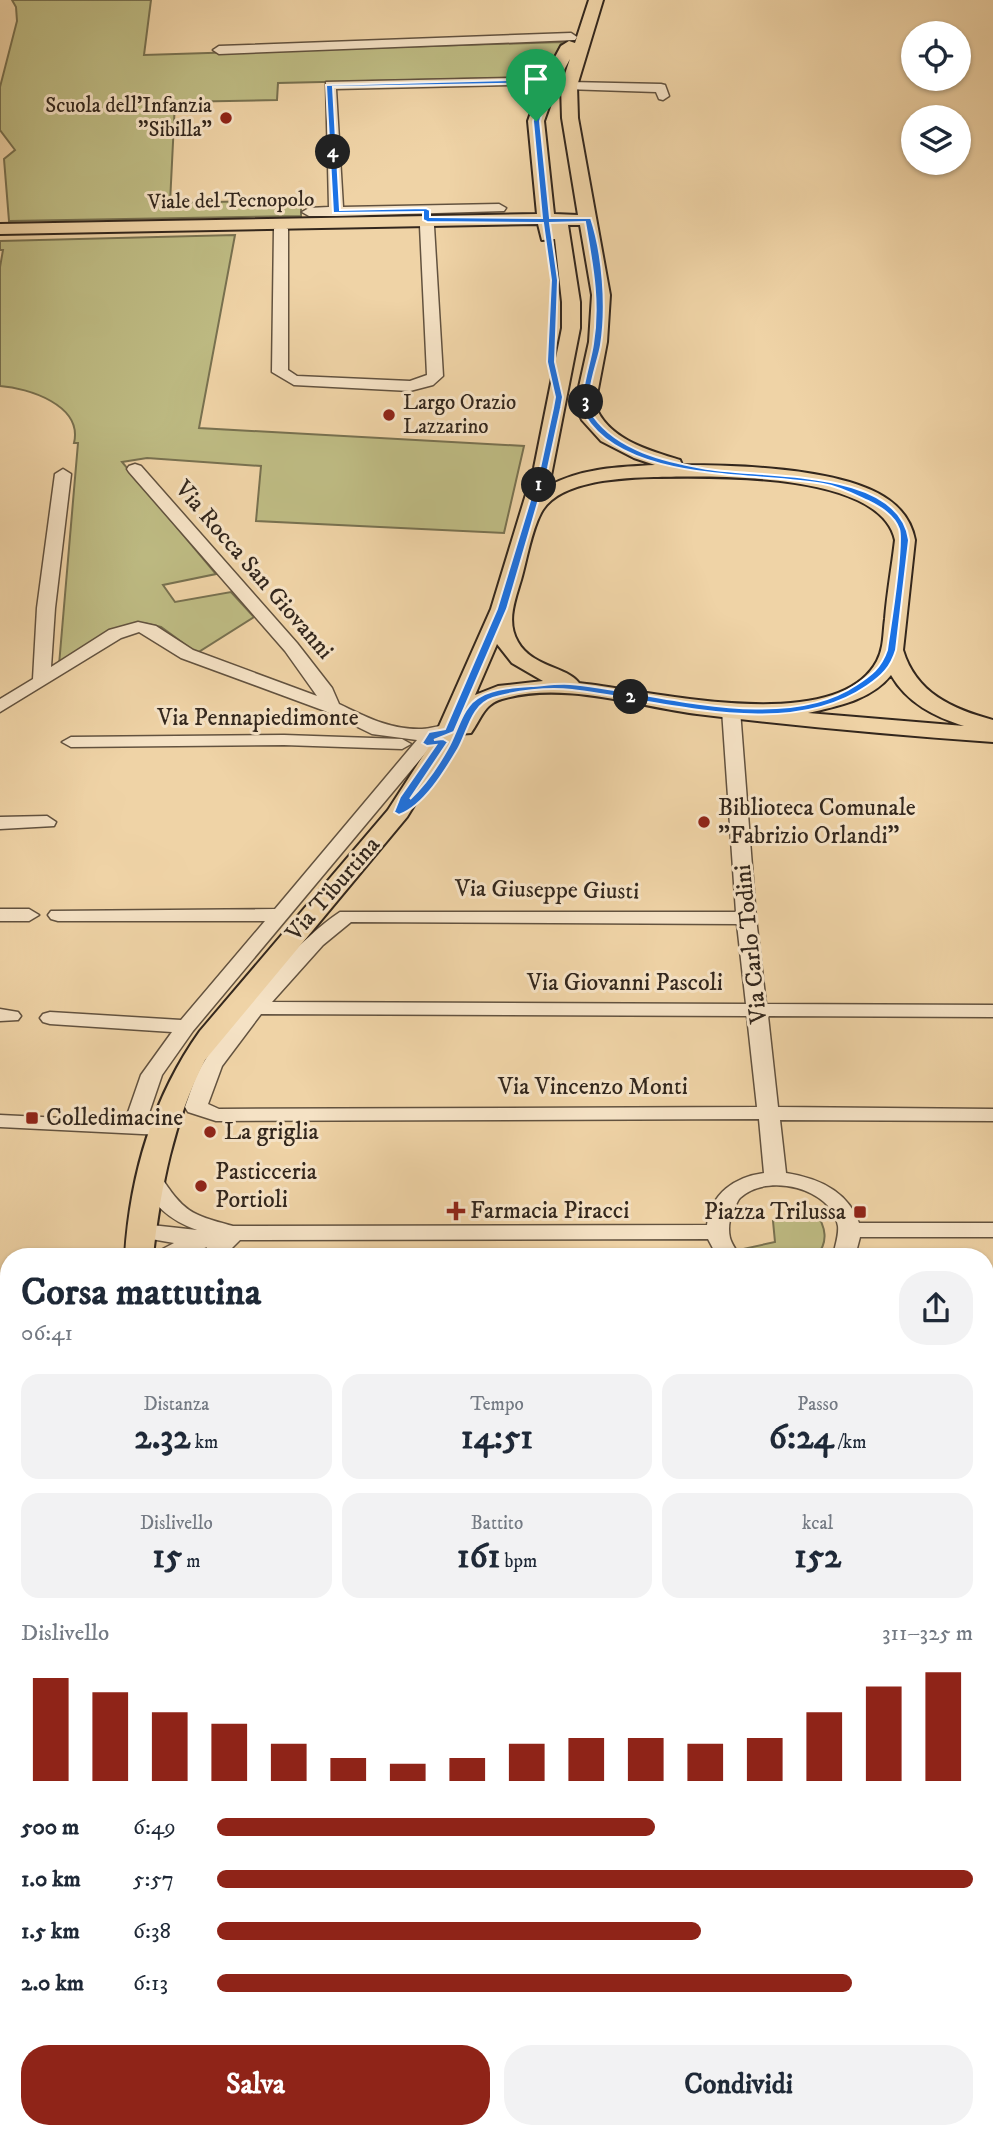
<!DOCTYPE html>
<html lang="it">
<meta charset="utf-8">
<style>
body{margin:0;font-family:"IM FELL DW Pica",serif;background:#f2f2f3;color:#1f2937;height:100vh;display:flex;flex-direction:column;font-size:26px;white-space:nowrap}
*{box-sizing:border-box;margin:0}
p{font-size:23px;color:#747a83}
.icon{flex:none;width:38px;height:38px;fill:none;stroke:currentColor;stroke-width:2;stroke-linecap:round;stroke-linejoin:round}
.map{position:relative;flex:1;overflow:hidden}
.panel{position:absolute;left:0px;top:1248px;width:994px;height:891px;display:flex;flex-direction:column;background:#fff;border-radius:28px 28px 0 0;box-shadow:0 2px 5px #0004}
.panel>*{flex:none}
.tools{position:absolute;left:901px;top:21px;display:grid;gap:14px}
.tools a{display:grid;place-items:center;width:70px;height:70px;border-radius:50%;background:#fff;box-shadow:0 2px 5px #0004;font-size:35px}
.pin{position:absolute;display:grid;place-items:center;width:60px;height:60px;color:#fff;margin:-72px -30px;border-radius:50% 50% 50% 0;rotate:-45deg;box-shadow:0 0 7px #0007}
.pin .icon{rotate:45deg}
.km{position:absolute;width:35px;height:35px;margin:-18px;border-radius:50%;background:#222;color:#fff;font-size:19px;line-height:35px;text-align:center}
.round{display:grid;place-items:center;flex:none;width:74px;height:74px;border-radius:28px;background:#f2f2f3}
.headline{display:flex;align-items:center;justify-content:space-between;height:119px;padding:0 21px}
h1{font-size:38px;font-weight:700;line-height:52px}
.figures{display:grid;grid-template-columns:repeat(3,1fr);gap:10px;height:119px;padding:7px 21px}
.figures div{display:grid;align-content:center;border-radius:18px;background:#f2f2f3;text-align:center}
.figures b{font-size:35px;font-weight:700}
.figures small{font-size:19px;font-weight:400}
.figures p{font-size:19px}
.chart{height:196px;padding:14px 21px}
.chart p{display:flex;justify-content:space-between}
.chart svg{width:100%;height:126px;margin-top:7px;stroke:#8f2418;stroke-width:6}
.action{display:flex;gap:14px;margin-top:auto;padding:14px 21px}
.action a{flex:1;height:80px;border-radius:28px;background:#8f2418;color:#fff;font-size:28px;font-weight:700;line-height:80px;text-align:center}
.action a+a{background:#f2f2f3;color:#1f2937}
ul{padding:0 21px;list-style:none;font-size:23px}
li{display:grid;grid-template-columns:112px 84px 1fr;align-items:center;height:52px}
li i{height:18px;border-radius:9px;background:#8f2418}
.map>svg:first-child{display:block}
.green{fill:#bebb83;stroke:#787150;stroke-width:2}
.lines{fill:none;stroke-linecap:round;stroke-linejoin:round}
.minor-casing{stroke:#62523f;stroke-width:3}
.major-casing{stroke:#33271d;stroke-width:4}
.minor{fill:#f5e2c5;fill-rule:evenodd}
.major{fill:#efd3a6;fill-rule:evenodd}
.route{fill:#1a73e8;stroke:#fff;stroke-width:2;fill-rule:evenodd}
.poi-dot{fill:#8f2418;stroke:#f5e2c5;stroke-width:2.5}
.labels{text-anchor:middle;dominant-baseline:central;stroke-width:6;stroke-linejoin:round;paint-order:stroke}
.far-poi-label{font-size:21px;fill:#33271d;stroke:#f5e2c5;text-anchor:end}
.far-street-label{font-size:21px;fill:#33271d;stroke:#f5e2c5}
.street-label{font-size:24px;fill:#33271d;stroke:#f5e2c5}
.poi-label{font-size:24px;fill:#33271d;stroke:#f5e2c5;text-anchor:start}
</style>
<div class="map">
<svg width="993" height="2137" viewBox="0 0 993 2137">
<rect width="100%" height="100%" fill="#efd3a6"/>
<filter id="stains"><feTurbulence type="fractalNoise" baseFrequency=".00286" numOctaves="4"/><feColorMatrix values="0 0 0 0 .2 0 0 0 0 .09 0 0 0 0 .02 0 0 0 .5 -.17"/></filter>
<radialGradient id="worn" r=".72"><stop offset=".6" stop-color="#630" stop-opacity="0"/><stop offset="1" stop-color="#630" stop-opacity=".3"/></radialGradient>
<g class="green">
<polygon points="12,0 151,0 144,55 562,42 545,77 278,83 277,100 175,102 170,203 301,200 301,216 9,221 4,159 15,150 0,130 0,87 17,21 16,7"/>
<path d="M235,235L199,428L524,446L504,533L256,521L261,466L147,458L122,462L216,574L163,585L175,602L231,592L254,617L197,653L161,627L144,623L59,665L78,443H74C83,405 28,388 0,386V267L3,250H0V241Z"/>
<path d="M815,1212C826,1226 829,1243 816,1256H751L743,1249L775,1242L773,1221Z"/>
<polygon points="9,1290 9,1441 0,1543 0,1291"/>
<polygon points="0,1682 6,1934 0,2128"/>
</g>
<g class="lines">
<defs>
<g id="minor">
<polygon points="571,33 577,37 575,40 219,54 213,50 219,46"/>
<polygon points="550,77 554,78 554,84 336,89 343,207 499,204 506,208 504,211 336,216 309,216 302,212 309,208 329,207 326,82"/>
<polygon points="569,82 661,84 665,85 669,96 663,100 659,99 656,92 565,89 563,86"/>
<polygon points="427,222 434,226 443,376 433,385 410,391 294,385 272,372 274,229 281,225 288,229 288,370 297,376 410,381 427,375 420,226"/>
<path d="M135,464L141,466L297,643L332,688L339,704C366,717 391,730 422,729C435,729 454,719 463,730L460,734L438,738L193,1031L162,1075L146,1122L170,1124L173,1129L170,1134L162,1135L0,1127V1115L125,1121L141,1075L172,1032L50,1024L43,1022L40,1018L43,1014L50,1012L181,1020L265,921H58L51,919L48,915L51,911L275,909L417,740L372,734L325,711L181,658L139,632L121,638L0,712V699L33,679L37,608L55,474L63,469L71,474L55,608L51,667L109,630L138,622L156,626L193,650L317,696L285,651L129,472L127,469L129,466Z"/>
<path d="M731,705L740,710L756,918L766,1004L993,1005V1017L768,1016L778,1107L993,1109V1121L780,1120L786,1173C818,1178 848,1191 859,1223H993V1237H860L855,1256H833C835,1246 839,1235 838,1226C832,1188 767,1172 740,1198C737,1201 735,1208 733,1212C729,1220 728,1229 730,1238C732,1245 737,1251 740,1256H717L708,1239L240,1240L224,1256H202L207,1247L183,1256H156L159,1251L174,1243L134,1236L131,1231L134,1226L142,1224L197,1230C169,1220 153,1205 140,1179L143,1174H159C184,1212 189,1214 233,1226L707,1225C711,1193 735,1177 764,1173L759,1119L216,1121L188,1112L185,1107C190,1094 194,1079 201,1067C227,1021 296,941 340,912H736L722,710ZM351,922L737,924L746,1004L272,1002L323,945ZM261,1014L747,1016L757,1107L219,1109L208,1104L222,1066Z"/>
<polygon points="284,735 402,739 411,744 402,749 284,745 71,747 62,742 71,737"/>
<polygon points="47,816 56,822 54,826 0,829 0,817"/>
<polygon points="0,909 29,909 39,915 29,921 0,921"/>
<polygon points="0,1009 18,1012 21,1016 18,1020 0,1021"/>
<rect x="985" y="1352" width="8" height="16"/>
<rect x="985" y="1489" width="8" height="18"/>
<rect x="985" y="1646" width="8" height="18"/>
<rect x="985" y="1815" width="8" height="22"/>
<rect x="985" y="2002" width="8" height="24"/>
<polygon points="229,2130 259,2130 257,2137 227,2137"/>
<polygon points="864,2130 894,2130 895,2137 865,2137"/>
</g>
<g id="major">
<path d="M589,0H603L577,86L578,118L610,295L607,342L595,405C607,439 648,450 680,460L682,465C737,465 845,468 889,500C903,510 912,524 915,540L903,650C916,693 952,709 993,720V742C894,735 795,726 697,714C635,706 564,681 502,699C484,704 481,719 471,733L458,734L407,817L205,1060C173,1122 161,1187 153,1256H125C130,1176 153,1097 200,1031L388,810L432,742L491,609L534,468L562,328V302L555,239L542,240L538,224L0,234V224L537,214L528,121L542,81L561,46L569,41L575,43ZM570,59L561,86L562,118L578,215L554,214L544,121L558,81ZM568,225H580L592,295L589,342L575,405L582,420L601,441L634,458L655,465C619,467 581,468 549,486L580,328V302ZM654,477C710,476 880,471 895,540C892,566 887,593 885,619C883,633 884,648 877,661C836,738 648,690 579,683C568,667 532,667 518,642C506,622 515,600 521,580C527,559 531,532 541,513C558,480 623,478 654,477ZM497,644L512,663L543,681L498,686L475,695ZM891,675C907,703 935,717 964,726L808,713C838,706 871,700 891,675Z"/>
<polygon points="161,2130 199,2130 196,2137 158,2137"/>
</g>
</defs>
<use href="#minor" class="minor-casing"/>
<use href="#major" class="major-casing"/>
<use href="#minor" class="minor"/>
<use href="#major" class="major"/>
</g>
<path class="route" d="M552,79L540,121L550,218H591C603,255 607,306 601,345C598,364 582,399 594,417C618,450 664,461 702,468C756,479 899,466 909,540L896,650C891,667 882,676 867,686C786,742 662,700 572,690C547,687 516,691 493,698C471,705 468,732 458,749C445,771 424,806 399,815L394,812L400,797L436,745L427,746L422,743L429,732L445,729L497,609L540,468L553,408L555,397L547,362L551,280L543,223L427,222L423,220V212L333,213L326,85ZM546,83L533,121L542,218L430,217V210L426,208L340,210L333,87ZM585,222C592,263 600,302 593,344C591,362 576,400 585,416C625,483 757,472 823,484C840,487 853,494 868,501C880,507 894,515 899,529C904,545 890,628 887,650C881,668 871,675 856,685C782,735 653,691 570,684C558,683 545,685 533,686C517,687 496,688 481,696C462,705 458,731 448,748C438,766 424,786 410,799L448,742L443,739L434,740L454,732L507,609L548,468L561,408L563,397L555,362L558,280L550,223Z"/>
<g class="poi-dot">
<circle cx="226" cy="118" r="7"/>
<circle cx="389" cy="415" r="7"/>
<circle cx="704" cy="822" r="7"/>
<rect x="25" y="1111" width="14" height="14" rx="3.5"/>
<circle cx="210" cy="1132" r="7"/>
<circle cx="201" cy="1186" r="7"/>
<path d="M452.5 1200.5h7v7h7v7h-7v7h-7v-7h-7v-7h7z"/>
<rect x="853" y="1205" width="14" height="14" rx="3.5"/>
</g>
<g class="labels">
<g class="far-poi-label">
<text x="212" y="106">Scuola dell'Infanzia<tspan x="212" dy="24">"Sibilla"</tspan></text>
<text x="403" y="403" text-anchor="start">Largo Orazio<tspan x="403" dy="24">Lazzarino</tspan></text>
</g>
<g class="far-street-label">
<text transform="translate(231 201) rotate(-1)">Viale del Tecnopolo</text>
</g>
<g class="street-label">
<text transform="translate(254 570) rotate(49)">Via Rocca San Giovanni</text>
<text x="258" y="718">Via Pennapiedimonte</text>
<text transform="translate(333 889) rotate(-49)">Via Tiburtina</text>
<text transform="translate(547 890) rotate(1)">Via Giuseppe Giusti</text>
<text transform="translate(751 944) rotate(-96)">Via Carlo Todini</text>
<text x="625" y="983">Via Giovanni Pascoli</text>
<text x="593" y="1087">Via Vincenzo Monti</text>
</g>
<g class="poi-label">
<text x="718" y="808">Biblioteca Comunale<tspan x="718" dy="28">"Fabrizio Orlandi"</tspan></text>
<text x="46" y="1118">Colledimacine</text>
<text x="224" y="1132">La griglia</text>
<text x="215" y="1172">Pasticceria<tspan x="215" dy="28">Portioli</tspan></text>
<text x="470" y="1211">Farmacia Piracci</text>
<text x="846" y="1212" text-anchor="end">Piazza Trilussa</text>
</g>
</g>
<rect width="100%" height="100%" filter="url(#stains)"/>
<rect width="100%" height="100%" fill="url(#worn)"/>
</svg>
<div class="tools">
<a><svg class="icon" aria-label="locate" viewBox="0 0 24 24"><circle cx="12" cy="12" r="6"/><path d="M12 2v4M12 18v4M2 12h4M18 12h4"/></svg></a>
<a><svg class="icon" aria-label="layers" viewBox="0 0 24 24"><path d="M12 4l9 5-9 5-9-5zM3 14l9 5 9-5"/></svg></a>
</div>
<div class="pin" style="left:536px;top:121px;background:#1e9e55"><svg class="icon" aria-label="arrive" viewBox="0 0 24 24"><path d="M6 21V4h12l-3 4 3 4H6"/></svg></div>
<b class="km" style="left:539px;top:485px">1</b>
<b class="km" style="left:631px;top:697px">2</b>
<b class="km" style="left:586px;top:402px">3</b>
<b class="km" style="left:333px;top:152px">4</b>
<section class="panel">
<div class="headline"><div><h1>Corsa mattutina</h1><p>06:41</p></div><a class="round"><svg class="icon" aria-label="share" viewBox="0 0 24 24"><path d="M12 15V3M7 8l5-5 5 5M5 13v7h14v-7"/></svg></a></div>
<div class="figures">
<div><p>Distanza</p><b>2.32<small> km</small></b></div>
<div><p>Tempo</p><b>14:51</b></div>
<div><p>Passo</p><b>6:24<small> /km</small></b></div>
</div>
<div class="figures">
<div><p>Dislivello</p><b>15<small> m</small></b></div>
<div><p>Battito</p><b>161<small> bpm</small></b></div>
<div><p>kcal</p><b>152</b></div>
</div>
<div class="chart"><p><span>Dislivello</span>311–325 m</p>
<svg viewBox="0 0 160 44" preserveAspectRatio="none"><path d="M5 44V8M15 44V13M25 44V20M35 44V24M45 44V31M55 44V36M65 44V38M75 44V36M85 44V31M95 44V29M105 44V29M115 44V31M125 44V29M135 44V20M145 44V11M155 44V6"/></svg>
</div>
<ul>
<li><b>500 m</b>6:49<i style="width:58%"></i></li>
<li><b>1.0 km</b>5:57<i style="width:100%"></i></li>
<li><b>1.5 km</b>6:38<i style="width:64%"></i></li>
<li><b>2.0 km</b>6:13<i style="width:84%"></i></li>
</ul>
<div class="action"><a>Salva</a><a>Condividi</a></div>
</section>
</div>
